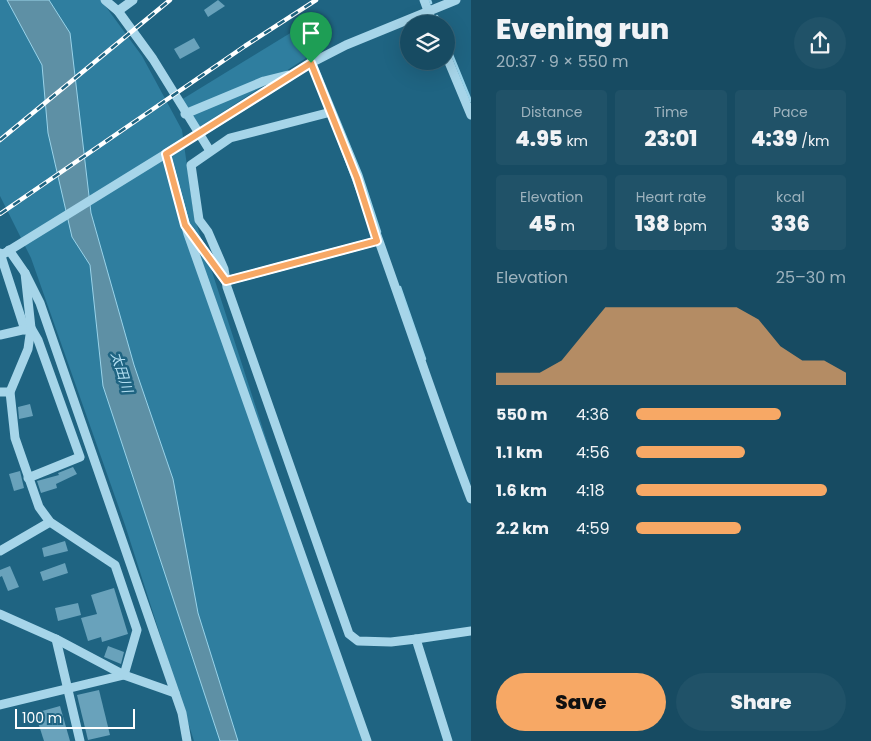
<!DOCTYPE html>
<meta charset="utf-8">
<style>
body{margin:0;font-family:Poppins,"Noto Sans JP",sans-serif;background:#205268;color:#f1f3f6;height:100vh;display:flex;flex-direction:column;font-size:19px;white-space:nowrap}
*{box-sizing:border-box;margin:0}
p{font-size:16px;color:#9eb3be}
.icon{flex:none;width:28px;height:28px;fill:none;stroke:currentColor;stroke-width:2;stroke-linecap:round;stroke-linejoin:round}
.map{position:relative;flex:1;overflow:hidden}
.panel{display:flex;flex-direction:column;background:#174b62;width:400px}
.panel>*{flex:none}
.fabs{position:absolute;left:400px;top:15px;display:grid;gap:10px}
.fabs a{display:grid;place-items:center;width:55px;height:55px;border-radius:50%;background:#174b62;box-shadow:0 5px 20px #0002,0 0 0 1px #366377;font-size:25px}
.scale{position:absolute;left:15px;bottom:12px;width:120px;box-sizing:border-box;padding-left:5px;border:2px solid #fff;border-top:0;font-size:14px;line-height:18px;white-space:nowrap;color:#fff;-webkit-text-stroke:4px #1f6482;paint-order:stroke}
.pin{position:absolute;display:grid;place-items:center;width:42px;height:42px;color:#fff;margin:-51px -21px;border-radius:50% 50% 50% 0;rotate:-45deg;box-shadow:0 0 5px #0007}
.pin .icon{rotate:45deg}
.round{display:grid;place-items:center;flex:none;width:52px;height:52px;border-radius:26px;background:#205268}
.headline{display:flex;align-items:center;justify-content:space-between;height:85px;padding:0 25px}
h1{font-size:28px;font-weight:800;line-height:38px}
.metrics{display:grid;grid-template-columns:repeat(3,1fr);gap:8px;height:85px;padding:5px 25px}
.metrics div{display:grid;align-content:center;border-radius:5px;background:#205268;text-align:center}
.metrics b{font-size:21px;font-weight:800}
.metrics small{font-size:14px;font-weight:400}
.metrics p{font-size:14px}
.chart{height:140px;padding:10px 25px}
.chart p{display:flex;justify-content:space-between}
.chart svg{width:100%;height:90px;margin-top:5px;fill:#f7a865;opacity:.7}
.primary-button{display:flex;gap:10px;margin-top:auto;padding:10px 25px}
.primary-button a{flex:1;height:58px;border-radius:30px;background:#f7a865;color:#111;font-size:20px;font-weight:800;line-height:58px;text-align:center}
.primary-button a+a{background:#205268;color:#f1f3f6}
ul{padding:0 25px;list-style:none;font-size:16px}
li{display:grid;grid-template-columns:80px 60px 1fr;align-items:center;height:38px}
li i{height:12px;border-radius:6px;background:#f7a865}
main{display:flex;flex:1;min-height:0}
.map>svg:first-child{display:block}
.green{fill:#2f7e9f}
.water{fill:#5e90a5;stroke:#99d3ea}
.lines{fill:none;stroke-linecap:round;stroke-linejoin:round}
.stream{stroke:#99d3ea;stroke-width:2.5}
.building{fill:#69a2bb}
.minor{stroke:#a6d5e9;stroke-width:9}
.rail-casing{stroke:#fff;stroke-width:4.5}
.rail{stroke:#1f6482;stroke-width:2.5;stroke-dasharray:8;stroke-linecap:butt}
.minor-bridge{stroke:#a6d5e9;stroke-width:9}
.route-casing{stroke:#fff;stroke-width:10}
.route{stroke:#f7a865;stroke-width:6}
.labels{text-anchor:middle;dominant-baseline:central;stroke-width:5;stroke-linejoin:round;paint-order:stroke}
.water-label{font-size:14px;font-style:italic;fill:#b1def1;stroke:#1f6482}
</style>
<main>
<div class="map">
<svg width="471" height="741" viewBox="0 0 471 741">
<rect width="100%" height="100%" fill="#1f6482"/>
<g class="green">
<polygon points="0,0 101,0 142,56 182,130 194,216 364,741 194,741 125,525 31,258 0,196"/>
<polygon points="292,32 306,58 198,128 181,100"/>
</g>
<polygon class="water" points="7,0 49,0 70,33 91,213 134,365 173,479 198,613 238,741 220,741 103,386 90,265 72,237 48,133 42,65"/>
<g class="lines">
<g class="stream">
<polyline points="430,0 431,3"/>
<polyline points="437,16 440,24"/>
<polyline points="302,31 361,174 380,232"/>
<polyline points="446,40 471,101"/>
<polyline points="400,287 425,359"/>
</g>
</g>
<g class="building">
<polygon points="218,0 225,6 208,17 204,10"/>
<polygon points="194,38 200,48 180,59 174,49"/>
<polygon points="30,404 33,416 19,419 18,407"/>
<polygon points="73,467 77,474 56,484 57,488 41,493 37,481 59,475 58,473"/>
<polygon points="20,471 24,488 14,491 9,474"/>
<polygon points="65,541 68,551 44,557 42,548"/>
<polygon points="65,563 68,573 43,581 40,572"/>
<polygon points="10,566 19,587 8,591 2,576 0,577 0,570"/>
<polygon points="114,588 128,634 102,642 101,637 88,641 81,618 97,614 91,595"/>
<polygon points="78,603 81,615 58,621 55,608"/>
<polygon points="108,646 124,652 121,664 104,657"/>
<polygon points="99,690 110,735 88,740 77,695"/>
<polygon points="60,706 70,741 44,741 35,713"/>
</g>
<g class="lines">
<g class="minor">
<polyline points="105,0 118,11 153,59 210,151"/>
<polyline points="424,0 433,24"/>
<polyline points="118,11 133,0"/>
<polyline points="446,55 471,115"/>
<path d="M311,63C371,206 416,354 471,499"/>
<polyline points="331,112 230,138 191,165 199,220 208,232 224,269 227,287 349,634 358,641 391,642 416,639 448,741"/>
<polyline points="185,114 264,81 288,75"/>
<polyline points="203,131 311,63 346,45 456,0"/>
<polyline points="166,154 188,234 367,741"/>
<polyline points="190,231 226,281 377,241"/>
<polyline points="9,250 25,273 40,303 182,713 187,741"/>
<polyline points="0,253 25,330"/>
<polyline points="5,253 193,137"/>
<polyline points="0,335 31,328 38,340 80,457 28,478"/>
<polyline points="0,392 10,392"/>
<polyline points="0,551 50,522"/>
<polyline points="0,614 56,639 124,675 175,693"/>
<polyline points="56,639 80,741"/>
<polyline points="416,639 471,631"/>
<polyline points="0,705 124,675 137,630 115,565 50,522 39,507 15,438 10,392 28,349 31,328 25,273"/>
</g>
<defs>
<g id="rail">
<polyline points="0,140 170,0"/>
<polyline points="0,214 245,46 316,0"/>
</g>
</defs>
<use href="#rail" class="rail-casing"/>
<use href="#rail" class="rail"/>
<g class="minor-bridge">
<polyline points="193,137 203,131"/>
<polyline points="0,256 5,253"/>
</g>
</g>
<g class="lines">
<defs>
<polygon id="route" points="311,63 357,178 377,241 226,281 185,225 166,154"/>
</defs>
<use href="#route" class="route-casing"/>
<use href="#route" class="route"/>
</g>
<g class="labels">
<g class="water-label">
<text transform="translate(122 372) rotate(73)">太田川</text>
</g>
</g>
</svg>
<div class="fabs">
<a><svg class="icon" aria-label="layers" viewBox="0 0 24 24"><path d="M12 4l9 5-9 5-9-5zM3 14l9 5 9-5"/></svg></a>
</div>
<div class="scale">100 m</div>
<div class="pin" style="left:311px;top:63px;background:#1e9e55"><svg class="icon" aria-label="arrive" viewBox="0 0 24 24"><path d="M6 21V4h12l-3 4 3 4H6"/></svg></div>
</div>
<section class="panel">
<div class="headline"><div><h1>Evening run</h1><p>20:37 · 9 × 550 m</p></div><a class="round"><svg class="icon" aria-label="share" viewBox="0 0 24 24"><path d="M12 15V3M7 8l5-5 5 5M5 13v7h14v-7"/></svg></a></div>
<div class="metrics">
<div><p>Distance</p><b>4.95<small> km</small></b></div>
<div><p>Time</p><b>23:01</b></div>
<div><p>Pace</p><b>4:39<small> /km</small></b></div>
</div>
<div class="metrics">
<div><p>Elevation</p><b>45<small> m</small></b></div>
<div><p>Heart rate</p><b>138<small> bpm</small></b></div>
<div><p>kcal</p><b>336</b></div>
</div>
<div class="chart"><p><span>Elevation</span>25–30 m</p>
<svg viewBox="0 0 160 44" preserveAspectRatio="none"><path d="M0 44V38L10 38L20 38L30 32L40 19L50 6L60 6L70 6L80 6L90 6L100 6L110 6L120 12L130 25L140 32L150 32L160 38V44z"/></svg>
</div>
<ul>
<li><b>550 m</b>4:36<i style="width:69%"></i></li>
<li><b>1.1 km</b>4:56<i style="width:52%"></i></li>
<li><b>1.6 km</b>4:18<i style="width:91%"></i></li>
<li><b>2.2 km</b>4:59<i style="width:50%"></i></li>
</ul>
<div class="primary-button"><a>Save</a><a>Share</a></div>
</section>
</main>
